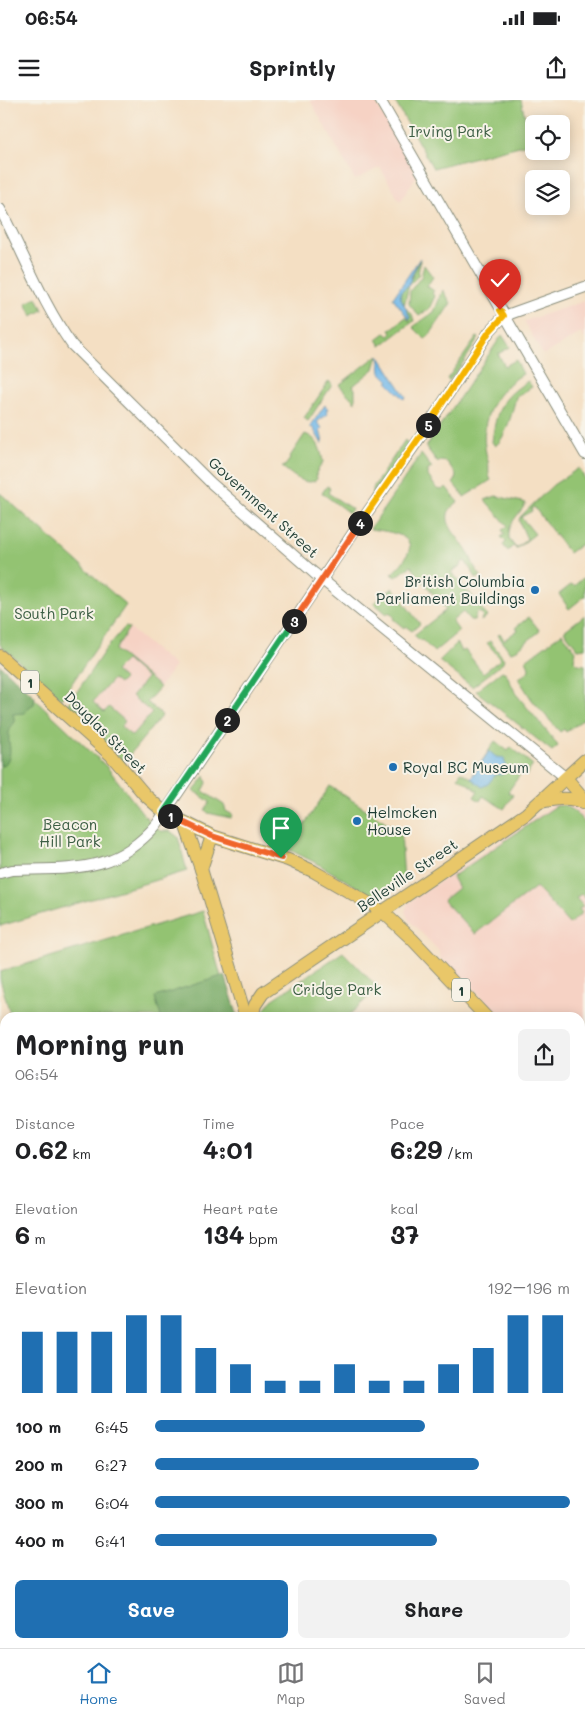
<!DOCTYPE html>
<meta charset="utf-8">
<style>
body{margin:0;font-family:Mali,sans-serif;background:#f2f2f2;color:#202124;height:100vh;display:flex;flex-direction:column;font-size:19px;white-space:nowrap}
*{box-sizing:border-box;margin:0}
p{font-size:16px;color:#757577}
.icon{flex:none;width:28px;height:28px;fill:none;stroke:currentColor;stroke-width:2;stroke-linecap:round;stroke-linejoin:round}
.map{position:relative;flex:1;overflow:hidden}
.panel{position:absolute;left:0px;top:912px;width:585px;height:636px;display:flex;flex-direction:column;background:#fff;border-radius:15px 15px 0 0;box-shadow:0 2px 12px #0003}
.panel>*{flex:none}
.buttons{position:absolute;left:525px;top:15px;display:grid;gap:10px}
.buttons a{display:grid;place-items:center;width:45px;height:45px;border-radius:8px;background:#fff;box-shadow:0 2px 12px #0003;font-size:25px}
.pin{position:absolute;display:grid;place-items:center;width:42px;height:42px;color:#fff;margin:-51px -21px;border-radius:50% 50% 50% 0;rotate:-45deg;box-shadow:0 0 5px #0007}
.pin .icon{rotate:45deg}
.km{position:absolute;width:25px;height:25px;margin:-12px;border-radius:50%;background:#222;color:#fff;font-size:14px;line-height:25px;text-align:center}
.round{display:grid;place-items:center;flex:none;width:52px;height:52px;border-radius:8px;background:#f2f2f2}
.head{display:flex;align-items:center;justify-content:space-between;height:85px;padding:0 15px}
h1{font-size:28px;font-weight:700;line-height:38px}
.figures{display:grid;grid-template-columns:repeat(3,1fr);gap:8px;height:85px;padding:5px 15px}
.figures div{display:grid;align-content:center}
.figures b{font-size:25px;font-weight:700}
.figures small{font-size:14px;font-weight:400}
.figures p{font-size:14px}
.chart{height:140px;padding:10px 15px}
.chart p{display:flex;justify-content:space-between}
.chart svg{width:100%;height:90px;margin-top:5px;stroke:#1f6fb2;stroke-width:6}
.button{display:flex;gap:10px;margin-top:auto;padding:10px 15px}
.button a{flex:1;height:58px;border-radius:8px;background:#1f6fb2;color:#fff;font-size:20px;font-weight:700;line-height:58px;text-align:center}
.button a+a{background:#f2f2f2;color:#202124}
ul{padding:0 15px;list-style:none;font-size:16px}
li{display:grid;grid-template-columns:80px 60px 1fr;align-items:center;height:38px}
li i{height:12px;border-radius:6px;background:#1f6fb2}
.status{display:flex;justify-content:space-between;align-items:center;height:35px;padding:0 25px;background:#fff;direction:ltr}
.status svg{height:14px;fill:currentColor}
header{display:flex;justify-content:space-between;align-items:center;height:65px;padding:0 15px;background:#fff;font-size:22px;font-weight:700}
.tabs{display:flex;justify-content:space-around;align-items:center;height:70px;border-top:1px solid #e0e0e0;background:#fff;font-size:14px;color:#757577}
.tabs a{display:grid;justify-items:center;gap:2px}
.tabs .on{color:#1f6fb2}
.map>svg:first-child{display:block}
.built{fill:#f6d2c4}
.green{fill:#93c372;stroke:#598053;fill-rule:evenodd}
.forest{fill:#76a964;stroke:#4a734c}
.water{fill:#72b8e9;stroke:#487a8e}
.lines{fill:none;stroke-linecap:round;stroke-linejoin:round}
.minor-casing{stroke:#8a8e7c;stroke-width:12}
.major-casing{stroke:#8a8e7c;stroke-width:14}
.minor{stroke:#fff;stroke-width:10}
.major{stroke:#e9c769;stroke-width:12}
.split-1-casing{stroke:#fff;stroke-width:10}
.split-2-casing{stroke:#fff;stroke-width:10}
.split-3-casing{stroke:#fff;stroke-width:10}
.split-4-casing{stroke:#fff;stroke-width:10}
.split-5-casing{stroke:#fff;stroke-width:10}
.split-6-casing{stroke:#fff;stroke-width:10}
.split-1{stroke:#f0652b;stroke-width:6}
.split-2{stroke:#22a559;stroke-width:6}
.split-3{stroke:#22a559;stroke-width:6}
.split-4{stroke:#f0652b;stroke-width:6}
.split-5{stroke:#f5b400;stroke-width:6}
.split-6{stroke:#f5b400;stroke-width:6}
.poi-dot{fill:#1f6fb2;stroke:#f7f3e8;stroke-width:2}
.labels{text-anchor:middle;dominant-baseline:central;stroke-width:4;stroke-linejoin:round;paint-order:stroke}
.shield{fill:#f7f3e8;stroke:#60746a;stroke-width:1}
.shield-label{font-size:14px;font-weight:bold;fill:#1f3d34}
.park-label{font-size:15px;fill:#3c5e44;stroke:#f7f3e8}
.street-label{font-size:15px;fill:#1f3d34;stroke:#f7f3e8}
.poi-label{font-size:15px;fill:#1f3d34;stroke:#f7f3e8;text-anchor:start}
</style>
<div class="status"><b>06:54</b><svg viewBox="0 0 49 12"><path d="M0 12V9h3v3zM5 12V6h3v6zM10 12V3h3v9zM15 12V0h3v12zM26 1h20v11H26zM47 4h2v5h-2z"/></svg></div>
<header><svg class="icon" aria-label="menu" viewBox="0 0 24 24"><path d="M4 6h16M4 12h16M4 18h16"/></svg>Sprintly<svg class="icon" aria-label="share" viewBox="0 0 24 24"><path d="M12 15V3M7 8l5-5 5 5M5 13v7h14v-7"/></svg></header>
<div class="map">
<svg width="585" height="1548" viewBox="0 0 585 1548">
<rect width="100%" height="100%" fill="#f7f3e8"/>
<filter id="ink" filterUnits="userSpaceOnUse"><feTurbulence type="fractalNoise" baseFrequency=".02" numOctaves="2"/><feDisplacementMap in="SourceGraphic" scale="10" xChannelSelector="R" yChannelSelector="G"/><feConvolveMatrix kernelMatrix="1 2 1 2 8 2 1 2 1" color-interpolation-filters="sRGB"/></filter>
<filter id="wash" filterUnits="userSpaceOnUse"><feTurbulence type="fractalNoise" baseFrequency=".0096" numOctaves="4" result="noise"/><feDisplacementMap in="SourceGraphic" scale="20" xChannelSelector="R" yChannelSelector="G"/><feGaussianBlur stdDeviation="1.12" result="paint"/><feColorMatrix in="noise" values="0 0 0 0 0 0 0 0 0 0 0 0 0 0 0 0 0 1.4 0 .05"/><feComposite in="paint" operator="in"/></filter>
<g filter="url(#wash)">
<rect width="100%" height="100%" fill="#f4dfc3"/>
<g class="built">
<polygon points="310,0 374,0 414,68 417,71 417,75 400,102 380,67 355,80"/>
<polygon points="585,201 585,239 581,233 543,255 524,221"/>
<polygon points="129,528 175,566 148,602 163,615 128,656 74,609"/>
<polygon points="574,702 585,715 585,986 580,988 580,918 497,917 490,910 488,903 463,877 453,872 441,859 438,850 409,820 405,812 408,803 556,703"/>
</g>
<g class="green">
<polygon points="394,0 521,0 531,43 433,68"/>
<path d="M420,160L418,176L409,185L404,206L400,196L401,191C411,184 414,171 420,160Z"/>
<polygon points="424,165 433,177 427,186 434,191 432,193 435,196 429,209 419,216 409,204 410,191 421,177"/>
<polygon points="443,190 451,203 429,236 425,239 413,227 434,212"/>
<polygon points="37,197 43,210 32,216 26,203"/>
<polygon points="405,207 412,214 414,221 381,246 377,239 385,233 389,236 392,233 390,230 406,217 410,222 409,219 410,217"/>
<path d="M502,235L510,247L498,254L505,266L516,260L523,274C491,293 477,325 488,361C490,368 487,374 491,380L464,397L453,383L455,381L456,374L447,362L440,361L438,363L426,347Z"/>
<polygon points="477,237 479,238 463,263 449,281 447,279"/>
<polygon points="378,255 374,269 353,286 355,289 355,302 339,285"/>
<polygon points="329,281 332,285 308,321 304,318"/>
<path d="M528,281L532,287L516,297C513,309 506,339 495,346L492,342C496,310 501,298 528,281Z"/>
<path d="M305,334C318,338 321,350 323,362L316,373L317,379L315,381C302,385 293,375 282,367H284L290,359L289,358Z"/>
<polygon points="405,340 409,345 370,400 374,386"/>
<path d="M421,354L432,368L428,370V376L437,389L443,390L446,387L458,402C454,405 449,409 448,414C445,429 465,443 470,456C474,466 474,467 481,476L477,479L465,461L461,463L462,465L451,472L463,484L460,487L462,489L465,487L467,493L469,492L487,516L481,521L483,514L477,512L474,520H470L463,512L452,521L459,531L434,552L422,540L421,541L414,535L446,510L411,466L396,477L392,474C397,468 404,462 407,455C420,433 382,431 370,429Z"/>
<path d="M579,368L585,379V444L580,445L569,453L534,407L531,409L532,411L521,417L535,434L516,449L513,446L508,451L503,445L506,442L501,437L505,434L502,430L508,426L485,400L496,396L526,403C519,416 507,422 509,439L516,448L527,439L519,421L520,417L553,385Z"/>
<polygon points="327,386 330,388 328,393 352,409 349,413 322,393"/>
<polygon points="0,393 126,505 61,599 0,545"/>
<polygon points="583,478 585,478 585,496 569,509 559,494 572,484 574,486"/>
<polygon points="393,488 420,524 412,531 405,526 404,528 393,519 394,517 389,512 387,514 374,503"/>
<polygon points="585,515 585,548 578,549 564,531"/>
<polygon points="529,517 540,531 515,551 510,552 498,535 500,533 504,540 518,530 516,527"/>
<path d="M125,527L129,528L115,550L160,587L147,602L162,615L124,662L70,609L68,605L105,550ZM126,560L147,578L132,596L152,613L132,636L121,627L125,621L109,607L104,612L93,602L113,579L119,584L124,579L115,571Z"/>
<path d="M562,533L576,551L574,560L578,564L585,565V618L566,632L564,629L560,632L532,600L518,578C524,575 529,574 529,567L526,560Z"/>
<polygon points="490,541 504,559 502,564 472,587 439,561 457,543 461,552 465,550 483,573 501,559 487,543"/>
<polygon points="0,566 107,667 144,715 160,731 170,731 178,737 187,771 0,826"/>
<polygon points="502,571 506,573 516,594 554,640 558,646 552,651 476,591"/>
<polygon points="495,641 508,651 511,647 533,665 526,676 521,673 508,692 513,695 504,709 483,696 480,701 474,697 478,691 458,677 461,672 471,678"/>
<polygon points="205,676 207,683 203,691 224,705 226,711 233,715 231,718 208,713 205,710 210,702 194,691"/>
<path d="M330,686L401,732L404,782C395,788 384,801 372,796L318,764L288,749Z"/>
<polygon points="565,705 574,711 585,723 585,798 581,794 576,798 583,806 579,809 582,813 569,824 536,787 475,834 443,800 458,788 452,777 556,706"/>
<polygon points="203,811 232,917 11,917 0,879 0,872"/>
<polygon points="343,852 378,888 347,917 261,917 264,910 272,900"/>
<polygon points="197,1544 311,1544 306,1548 201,1548"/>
</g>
<g class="forest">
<path d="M0,565L35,597L34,604L29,607L25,613L13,614L15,622C0,637 19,652 3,666L0,665Z"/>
<polygon points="225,875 238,917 161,917 155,897"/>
</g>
<g class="water">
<polygon points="420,158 411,177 409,185 401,191 400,196 410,217 409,219 393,198"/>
<polygon points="379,255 406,297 404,299 387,282 389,281 381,273"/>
<polygon points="325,305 328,309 326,311 328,314 317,322 322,328 320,330 323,342 322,344 313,328 310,327"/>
<polygon points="489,651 496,657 504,658 506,669 502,675 496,674 488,684 482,687 471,678"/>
</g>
</g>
<g filter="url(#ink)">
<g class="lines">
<defs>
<g id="minor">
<polyline points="380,0 585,354"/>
<path d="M0,109C24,154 42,203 72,245L211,383L314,473L566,678"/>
<path d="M0,773L12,770C72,768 115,774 157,724L355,430L417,342L489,232L504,216L585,187"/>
<polyline points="580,996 585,994"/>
<polyline points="580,1272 585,1268"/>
</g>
<g id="major">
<polyline points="0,556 111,655 145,695 164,712 212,736 288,760 313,771 372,805 383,812 412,839 487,918"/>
<polyline points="566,678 585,700"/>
<path d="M540,702C556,699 569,696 585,703"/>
<polyline points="185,724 201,769 246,918"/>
<polyline points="201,769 212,736"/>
<polyline points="252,918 255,905 263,893 526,714 585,660"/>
<polyline points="580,1023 585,1029"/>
<polyline points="0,1164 5,1180"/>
<polyline points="580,1423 585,1429"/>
<polyline points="357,1544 360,1548"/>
<polyline points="425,1548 430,1544"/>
</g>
</defs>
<use href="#minor" class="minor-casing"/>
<use href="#major" class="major-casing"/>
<use href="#minor" class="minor"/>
<use href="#major" class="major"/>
</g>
</g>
<g class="lines" filter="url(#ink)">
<defs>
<polyline id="split-1" points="170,716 212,736 281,758"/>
<polyline id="split-2" points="170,716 164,712 227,620"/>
<polyline id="split-3" points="227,620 294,521"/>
<polyline id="split-4" points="294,521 360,423"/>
<polyline id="split-5" points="360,423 428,325"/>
<polyline id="split-6" points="428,325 489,232 504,216 500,210"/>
</defs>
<use href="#split-1" class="split-1-casing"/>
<use href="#split-2" class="split-2-casing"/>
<use href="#split-3" class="split-3-casing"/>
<use href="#split-4" class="split-4-casing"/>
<use href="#split-5" class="split-5-casing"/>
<use href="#split-6" class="split-6-casing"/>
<use href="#split-1" class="split-1"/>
<use href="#split-2" class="split-2"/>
<use href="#split-3" class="split-3"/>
<use href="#split-4" class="split-4"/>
<use href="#split-5" class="split-5"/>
<use href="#split-6" class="split-6"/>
</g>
<g class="poi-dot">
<circle cx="535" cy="490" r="5"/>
<circle cx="393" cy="667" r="5"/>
<circle cx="357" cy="721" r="5"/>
</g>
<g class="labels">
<g class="shield">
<rect x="21" y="570.5" width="18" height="23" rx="4"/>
<rect x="452" y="878.5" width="18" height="23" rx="4"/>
</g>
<g class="shield-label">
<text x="30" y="582">1</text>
<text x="461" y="890">1</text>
</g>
<g class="park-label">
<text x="450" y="31">Irving Park</text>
<text x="54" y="513">South Park</text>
<text x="70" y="724">Beacon<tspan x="70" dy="17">Hill Park</tspan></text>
<text x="337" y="889">Cridge Park</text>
</g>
<g class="street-label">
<text transform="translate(264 407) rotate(42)">Government Street</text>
<text transform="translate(106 632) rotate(45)">Douglas Street</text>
<text transform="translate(407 775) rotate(-34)">Belleville Street</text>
</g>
<g class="poi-label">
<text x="525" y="481" text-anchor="end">British Columbia<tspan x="525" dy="17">Parliament Buildings</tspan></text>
<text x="403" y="667">Royal BC Museum</text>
<text x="367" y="712">Helmcken<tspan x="367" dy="17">House</tspan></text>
</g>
</g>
</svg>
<div class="buttons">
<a><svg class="icon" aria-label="locate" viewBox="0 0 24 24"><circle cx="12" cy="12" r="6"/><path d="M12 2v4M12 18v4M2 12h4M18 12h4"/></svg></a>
<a><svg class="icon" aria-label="layers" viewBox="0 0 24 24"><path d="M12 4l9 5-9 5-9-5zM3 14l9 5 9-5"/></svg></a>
</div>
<div class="pin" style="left:281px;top:758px;background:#1e9e55"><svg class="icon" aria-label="arrive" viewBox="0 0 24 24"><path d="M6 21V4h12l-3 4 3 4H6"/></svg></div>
<div class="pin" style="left:500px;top:210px;background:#d93025"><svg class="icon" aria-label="check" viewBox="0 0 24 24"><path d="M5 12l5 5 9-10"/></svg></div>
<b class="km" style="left:170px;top:716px">1</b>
<b class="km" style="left:227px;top:620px">2</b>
<b class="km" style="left:294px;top:521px">3</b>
<b class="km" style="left:360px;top:423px">4</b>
<b class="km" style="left:428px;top:325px">5</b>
<section class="panel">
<div class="head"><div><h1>Morning run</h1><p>06:54</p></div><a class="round"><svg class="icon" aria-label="share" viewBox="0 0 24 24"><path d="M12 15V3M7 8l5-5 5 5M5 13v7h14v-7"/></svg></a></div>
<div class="figures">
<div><p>Distance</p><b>0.62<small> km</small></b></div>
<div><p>Time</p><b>4:01</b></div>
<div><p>Pace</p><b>6:29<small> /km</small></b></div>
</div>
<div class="figures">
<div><p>Elevation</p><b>6<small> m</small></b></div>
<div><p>Heart rate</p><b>134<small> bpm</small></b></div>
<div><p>kcal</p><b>37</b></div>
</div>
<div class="chart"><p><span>Elevation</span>192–196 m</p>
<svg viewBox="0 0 160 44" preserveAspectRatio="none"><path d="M5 44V14M15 44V14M25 44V14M35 44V6M45 44V6M55 44V22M65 44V30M75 44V38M85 44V38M95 44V30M105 44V38M115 44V38M125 44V30M135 44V22M145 44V6M155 44V6"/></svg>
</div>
<ul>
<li><b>100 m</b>6:45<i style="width:65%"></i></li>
<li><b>200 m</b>6:27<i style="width:78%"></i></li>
<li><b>300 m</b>6:04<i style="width:100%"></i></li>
<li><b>400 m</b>6:41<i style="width:68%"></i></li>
</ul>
<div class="button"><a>Save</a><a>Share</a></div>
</section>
</div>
<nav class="tabs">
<a class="on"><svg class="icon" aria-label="home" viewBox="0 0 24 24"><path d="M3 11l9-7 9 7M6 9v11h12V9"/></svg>Home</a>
<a><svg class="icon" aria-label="map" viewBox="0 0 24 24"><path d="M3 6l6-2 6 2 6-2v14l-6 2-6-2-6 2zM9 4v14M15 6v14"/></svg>Map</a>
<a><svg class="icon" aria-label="saved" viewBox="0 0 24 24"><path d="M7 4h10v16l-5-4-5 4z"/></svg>Saved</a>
</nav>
